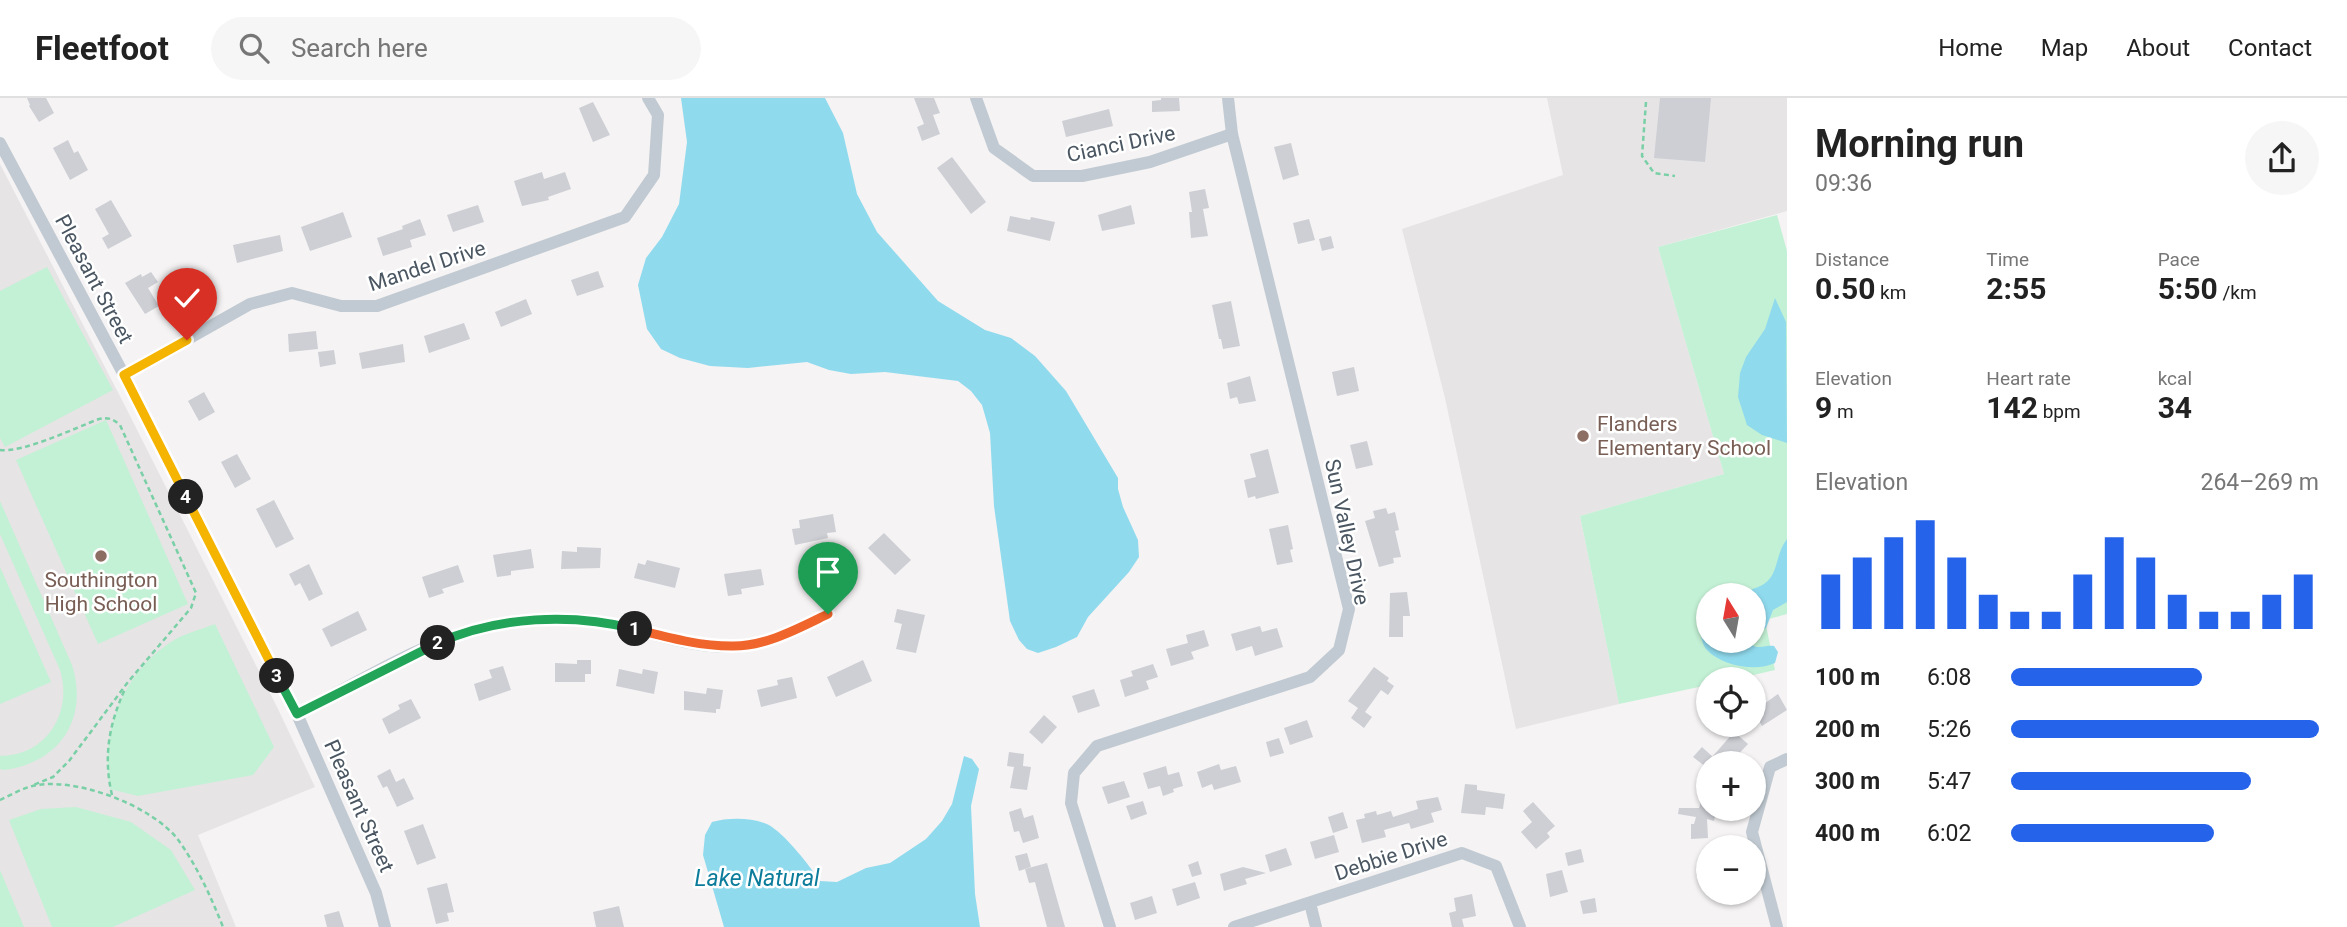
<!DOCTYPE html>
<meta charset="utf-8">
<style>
body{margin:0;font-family:Roboto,sans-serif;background:#f6f6f6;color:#222;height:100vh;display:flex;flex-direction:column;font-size:26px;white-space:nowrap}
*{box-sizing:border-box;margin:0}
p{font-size:23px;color:#767676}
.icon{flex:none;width:38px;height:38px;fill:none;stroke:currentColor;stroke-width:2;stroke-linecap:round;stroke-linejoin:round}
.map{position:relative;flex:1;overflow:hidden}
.drawer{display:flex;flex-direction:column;background:#fff;width:560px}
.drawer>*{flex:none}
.needle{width:46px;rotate:349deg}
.controls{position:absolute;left:1696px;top:485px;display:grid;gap:14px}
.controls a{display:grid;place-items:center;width:70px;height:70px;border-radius:50%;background:#fff;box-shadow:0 2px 5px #0004;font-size:35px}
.pin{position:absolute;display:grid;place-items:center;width:60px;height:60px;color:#fff;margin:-72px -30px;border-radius:50% 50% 50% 0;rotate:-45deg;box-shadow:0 0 7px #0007}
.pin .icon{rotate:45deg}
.km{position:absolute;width:35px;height:35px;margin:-18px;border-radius:50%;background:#222;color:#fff;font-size:19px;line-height:35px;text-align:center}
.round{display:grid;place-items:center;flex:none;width:74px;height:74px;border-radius:37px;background:#f6f6f6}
.head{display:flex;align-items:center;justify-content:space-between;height:119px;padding:0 28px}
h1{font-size:38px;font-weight:700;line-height:52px}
.metrics{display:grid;grid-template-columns:repeat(3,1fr);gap:10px;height:119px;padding:7px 28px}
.metrics div{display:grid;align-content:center}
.metrics b{font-size:30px;font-weight:700}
.metrics small{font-size:19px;font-weight:400}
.metrics p{font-size:19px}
.chart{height:196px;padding:14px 28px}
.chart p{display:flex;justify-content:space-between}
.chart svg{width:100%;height:126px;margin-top:7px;stroke:#2563eb;stroke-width:6}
ul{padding:0 28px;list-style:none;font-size:23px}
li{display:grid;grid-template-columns:112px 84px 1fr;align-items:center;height:52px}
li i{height:18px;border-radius:9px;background:#2563eb}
header{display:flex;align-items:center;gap:42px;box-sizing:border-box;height:98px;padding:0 35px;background:#fff;border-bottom:2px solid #e0e0e0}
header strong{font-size:33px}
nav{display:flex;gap:38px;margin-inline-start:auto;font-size:24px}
.search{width:490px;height:63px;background:#f6f6f6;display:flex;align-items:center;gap:18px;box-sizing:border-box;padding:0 24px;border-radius:38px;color:#767676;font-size:26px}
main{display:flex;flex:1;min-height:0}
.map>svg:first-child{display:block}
.education{fill:#e6e4e5}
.green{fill:#c3f1d5;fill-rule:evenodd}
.water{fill:#90daee}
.building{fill:#cdcfd5}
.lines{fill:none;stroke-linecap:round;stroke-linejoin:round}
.path{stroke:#7ad0a6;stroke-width:2.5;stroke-dasharray:5 3.5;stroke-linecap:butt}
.minor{stroke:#c1cad2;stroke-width:12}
.split-1-casing{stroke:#fff;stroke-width:14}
.split-2-casing{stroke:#fff;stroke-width:14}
.split-3-casing{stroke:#fff;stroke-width:14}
.split-4-casing{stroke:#fff;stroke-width:14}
.split-5-casing{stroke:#fff;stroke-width:14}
.split-1{stroke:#f0652b;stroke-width:9}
.split-2{stroke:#22a559;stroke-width:9}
.split-3{stroke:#22a559;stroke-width:9}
.split-4{stroke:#f5b400;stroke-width:9}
.split-5{stroke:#f5b400;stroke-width:9}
.education-dot{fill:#8d6e63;stroke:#fff;stroke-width:2.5}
.labels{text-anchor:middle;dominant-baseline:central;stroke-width:5;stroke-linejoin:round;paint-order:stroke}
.street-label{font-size:21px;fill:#4a5661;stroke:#fff}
.education-label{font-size:21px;fill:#785e54;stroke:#fff;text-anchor:start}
.water-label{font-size:23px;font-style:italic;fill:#0c7c9b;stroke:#fff}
</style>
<header>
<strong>Fleetfoot</strong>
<div class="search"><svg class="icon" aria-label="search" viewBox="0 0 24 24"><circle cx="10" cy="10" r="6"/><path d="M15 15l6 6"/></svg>Search here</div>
<nav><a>Home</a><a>Map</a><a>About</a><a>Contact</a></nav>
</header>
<main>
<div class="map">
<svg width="1787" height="829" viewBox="0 0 1787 829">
<rect width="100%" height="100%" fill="#f5f3f3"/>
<g class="education">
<polygon points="1547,0 1787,0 1787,113 1658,149 1724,376 1580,418 1619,606 1516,631 1445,300 1402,131 1563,77"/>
<polygon points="0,66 124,306 278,611 315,689 198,737 236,829 0,829"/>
</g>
<g class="green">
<path d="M1777,117L1787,153V516L1765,522L1775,572L1736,581H1708V587L1619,606L1580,418L1724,376L1658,149ZM1708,497H1754V542H1708Z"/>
<polygon points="47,169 113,292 5,349 0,340 0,193"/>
<polygon points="106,322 188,506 98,546 16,362"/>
<path d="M0,403L72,567C89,620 60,665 4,672L0,671V658C47,658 73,614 60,572L0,436Z"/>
<polygon points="0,469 51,584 0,606"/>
<path d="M215,526L274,649L253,677L138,698L110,691C100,632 123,574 174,542C186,535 202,531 215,526Z"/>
<polygon points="76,709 131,724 171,752 195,792 113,829 52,829 9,722 41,711"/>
<polygon points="0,772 24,829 0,829"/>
</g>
<g class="water">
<polygon points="681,0 825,0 843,35 857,96 877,134 938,203 985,232 1011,240 1035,258 1066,293 1118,380 1118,391 1123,409 1138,442 1139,459 1129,474 1088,519 1077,539 1056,549 1038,555 1027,551 1019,542 1010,523 994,408 990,335 982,307 971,293 958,283 885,274 851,276 829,272 807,264 748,270 710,268 680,260 661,251 647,231 638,187 646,160 662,139 679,106 687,44"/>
<polygon points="1775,200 1786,224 1787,345 1762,337 1747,327 1738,299 1740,275 1746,259 1765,231"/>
<path d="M1787,441V504L1773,512L1766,530L1754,534V497H1737C1745,493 1756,491 1764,486C1779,476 1775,456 1787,441Z"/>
<path d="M1708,512V542L1749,543C1755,554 1764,546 1774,548L1778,554L1775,565C1756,574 1722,568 1707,552C1702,547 1701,538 1700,531C1700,523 1701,517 1708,512Z"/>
<path d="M964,658L972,661L979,671L971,708L975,796L980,829H724L703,757L705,737L712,724C729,719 757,719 772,729C789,741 808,766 820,783L837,784L866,770L890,765L926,741L942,723L952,706Z"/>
</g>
<g class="building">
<polygon points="27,0 46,0 54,15 39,24 29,8 30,7"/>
<polygon points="914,0 934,0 940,15 933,17 940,36 922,43 917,29 924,26"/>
<polygon points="1161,0 1179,0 1180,13 1152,14 1152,3 1161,2"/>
<polygon points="1660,0 1711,0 1705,64 1654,60"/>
<polygon points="593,4 610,37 593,44 579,10"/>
<polygon points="1109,11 1113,28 1066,39 1062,23"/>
<polygon points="68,42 74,55 78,53 88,72 70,82 53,50"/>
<polygon points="1291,45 1299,77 1283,82 1274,49"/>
<polygon points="952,59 986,104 971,116 937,70"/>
<polygon points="542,74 544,81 565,74 571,91 548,99 549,102 522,108 514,83"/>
<polygon points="1205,91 1209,110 1203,111 1208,138 1191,140 1189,114 1192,114 1189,94"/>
<polygon points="111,102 132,138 108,151 102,140 109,136 95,111"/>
<polygon points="478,107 484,124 453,134 447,117"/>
<polygon points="1131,107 1135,126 1102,133 1098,117"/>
<polygon points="343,114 352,139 310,153 301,129"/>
<polygon points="1010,118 1030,122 1031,119 1055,124 1050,143 1007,133"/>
<polygon points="420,121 426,137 410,142 412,149 383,158 377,140 403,131 402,128"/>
<polygon points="1309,121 1315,142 1298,146 1293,125"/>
<polygon points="280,137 283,153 237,165 233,147"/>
<polygon points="1331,138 1334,150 1322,153 1319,141"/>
<polygon points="598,173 604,189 577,198 571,182"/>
<polygon points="151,174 158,184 148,190 159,208 145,216 125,185 141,176 142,179"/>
<polygon points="526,201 532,216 501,229 495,214"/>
<polygon points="1231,203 1240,248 1223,251 1221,241 1219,241 1212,207"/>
<polygon points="464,225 470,241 429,255 424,238"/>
<polygon points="316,233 318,251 289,254 288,236"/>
<polygon points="403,246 405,264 362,271 359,255"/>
<polygon points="334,252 336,266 320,269 318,254"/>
<polygon points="1354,269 1359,293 1337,298 1332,274"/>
<polygon points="1250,278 1256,303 1239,306 1237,299 1230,301 1227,285"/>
<polygon points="204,294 215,314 199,323 188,303"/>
<polygon points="1367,343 1373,367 1356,371 1350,347"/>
<polygon points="1268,351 1279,395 1256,401 1255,398 1248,400 1244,382 1256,379 1250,356"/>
<polygon points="237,356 251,381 235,390 221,364"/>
<polygon points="274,402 294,441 276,450 256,411"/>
<polygon points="1386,410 1388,416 1395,414 1399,432 1395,433 1401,459 1393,460 1394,465 1379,469 1365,423 1375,420 1373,413"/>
<polygon points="833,416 836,434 827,435 828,440 795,447 792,431 800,430 799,422"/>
<polygon points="1288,427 1293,451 1290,452 1293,464 1277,467 1269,431"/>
<polygon points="884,435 911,462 895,477 868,450"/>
<polygon points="577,449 601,450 600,470 561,471 562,453 577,454"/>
<polygon points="531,451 534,470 511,473 511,477 497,479 493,457"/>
<polygon points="647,462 680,470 675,490 634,480 638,465 645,467"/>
<polygon points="309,466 323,496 309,503 300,485 295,488 289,476"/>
<polygon points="458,467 464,484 442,491 444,495 429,500 422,479"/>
<polygon points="761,471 764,487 741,491 742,496 728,498 724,476"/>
<polygon points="1407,494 1410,518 1403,518 1403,539 1389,539 1390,495"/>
<polygon points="897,511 925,517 916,555 896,551 902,526 894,524"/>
<polygon points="358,513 367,532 331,549 322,531"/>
<polygon points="1260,528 1262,534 1277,530 1283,549 1255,558 1252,548 1236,553 1231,536"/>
<polygon points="1204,532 1209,548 1191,554 1194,561 1171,568 1166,551 1188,545 1186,537"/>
<polygon points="577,562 591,562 591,576 585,576 585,584 555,584 555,565 577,566"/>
<polygon points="863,562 872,583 836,599 827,579"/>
<polygon points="1153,566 1158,579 1146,583 1149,591 1125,599 1120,582 1133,578 1131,573"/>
<polygon points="503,568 511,592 479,603 474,586 492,580 489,572"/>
<polygon points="1374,569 1389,580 1387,583 1394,588 1388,597 1381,592 1365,614 1372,619 1364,630 1351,620 1358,610 1348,603"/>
<polygon points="619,571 642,576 643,571 658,574 654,596 616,588"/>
<polygon points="792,579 797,600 761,609 757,592 778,587 777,582"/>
<polygon points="707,590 723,592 720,611 716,611 716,615 684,612 684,593 706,596"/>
<polygon points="1094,591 1100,608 1078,615 1072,598"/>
<polygon points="1778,596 1787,612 1762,628 1754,613"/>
<polygon points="411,601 421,620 389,636 382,621 400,611 398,607"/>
<polygon points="1044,617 1057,629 1042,646 1029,634"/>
<polygon points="1307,622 1313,639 1290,647 1284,630"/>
<polygon points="1734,634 1748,646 1730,665 1721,665 1713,658"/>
<polygon points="1279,640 1284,655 1270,659 1266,644"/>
<polygon points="1702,649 1714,660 1706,669 1693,659"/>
<polygon points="1009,654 1024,656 1023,668 1031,669 1027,692 1010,690 1014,669 1007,668"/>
<polygon points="1219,666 1221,672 1236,668 1241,684 1214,692 1212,686 1202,690 1197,674"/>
<polygon points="1166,668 1168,677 1179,674 1183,688 1173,691 1174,694 1163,698 1160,688 1148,691 1143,675"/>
<polygon points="390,671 396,684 404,680 414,701 397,709 387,688 383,690 377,678"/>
<polygon points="1124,683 1130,699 1108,706 1102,689"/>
<polygon points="1465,686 1477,687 1477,692 1505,696 1503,711 1486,709 1485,717 1461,715"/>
<polygon points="1705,690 1708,690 1708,710 1717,710 1714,723 1707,721 1708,740 1691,741 1691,726 1694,726 1696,719 1678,716 1679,710 1699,710"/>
<polygon points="1438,699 1442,712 1431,715 1434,724 1411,731 1409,725 1384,732 1386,739 1362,745 1356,722 1365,720 1364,716 1376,713 1377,717 1391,713 1393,719 1418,711 1416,703"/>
<polygon points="1143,703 1147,716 1131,722 1126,708"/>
<polygon points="1533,704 1555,728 1547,735 1550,739 1536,751 1521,734 1532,724 1523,713"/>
<polygon points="1021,710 1024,720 1033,717 1039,740 1023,745 1019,733 1014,734 1009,714"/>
<polygon points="1343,714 1348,730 1333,735 1328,719"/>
<polygon points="423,726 436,760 417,767 404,733"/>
<polygon points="1334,737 1339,754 1315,761 1310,744"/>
<polygon points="1286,750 1292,767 1270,774 1265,757"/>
<polygon points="1581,751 1584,764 1568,768 1565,755"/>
<polygon points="1027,755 1031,769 1019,773 1015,758"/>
<polygon points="1198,763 1202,776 1192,779 1188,767"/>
<polygon points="1047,765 1055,794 1065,829 1047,829 1035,784 1029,785 1025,771"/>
<polygon points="1243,769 1266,775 1245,781 1247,786 1224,793 1220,776"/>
<polygon points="1562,772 1568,794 1550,799 1546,776"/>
<polygon points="1708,773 1708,784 1699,787 1696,776"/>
<polygon points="1195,784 1200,800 1177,808 1172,791"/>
<polygon points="447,785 454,814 447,815 449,823 436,826 427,790"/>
<polygon points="1472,796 1476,818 1462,821 1464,829 1452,829 1449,815 1456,813 1454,800"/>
<polygon points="1152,798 1157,815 1135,822 1130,805"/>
<polygon points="1595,800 1597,814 1583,816 1580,803"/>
<polygon points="619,808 624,829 596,829 593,814"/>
<polygon points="339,813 344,829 327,829 324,817"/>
</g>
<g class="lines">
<g class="path">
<polyline points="1646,4 1642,58 1654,75 1675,78"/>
<path d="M0,352C23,355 75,330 99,321C108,319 113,321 120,327L196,495L191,510L128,584L69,663L53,679L31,688"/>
<path d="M112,697C103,659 109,626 125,591"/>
<path d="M0,702C9,698 19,692 29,689C71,676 154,708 179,743C198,770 211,799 223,829"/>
</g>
<g class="minor">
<polyline points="976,0 994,50 1033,78 1082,78 1150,64 1232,36"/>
<polyline points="0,45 124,277 297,616 376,795 385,829"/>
<polyline points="124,277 250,206 292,195 341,208 377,208 625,119 654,77 658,17 648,0"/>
<path d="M297,616C348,590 400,557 455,538C488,526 529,521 565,521C622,520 676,551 733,549C766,547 799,530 828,516"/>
<polyline points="1310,805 1316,829"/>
<polyline points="1110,829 1071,705 1074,675 1097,648 1310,579 1339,552 1349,511 1232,36 1228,0"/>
<polyline points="1234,829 1462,755 1496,768 1520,829"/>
<polyline points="1777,829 1752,734 1770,669 1787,661"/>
</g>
</g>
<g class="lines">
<defs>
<path id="split-1" d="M635,531C667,539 698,548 731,548C765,549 799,530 828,516"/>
<path id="split-2" d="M438,545C498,518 572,515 635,531"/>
<polyline id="split-3" points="277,578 297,616 438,545"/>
<polyline id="split-4" points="186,399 277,578"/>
<polyline id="split-5" points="186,399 124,277 187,242"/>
</defs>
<use href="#split-1" class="split-1-casing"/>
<use href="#split-2" class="split-2-casing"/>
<use href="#split-3" class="split-3-casing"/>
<use href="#split-4" class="split-4-casing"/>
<use href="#split-5" class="split-5-casing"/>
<use href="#split-1" class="split-1"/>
<use href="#split-2" class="split-2"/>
<use href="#split-3" class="split-3"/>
<use href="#split-4" class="split-4"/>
<use href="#split-5" class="split-5"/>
</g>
<g class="education-dot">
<circle cx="1583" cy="338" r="7"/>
<circle cx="101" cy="458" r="7"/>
</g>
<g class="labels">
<g class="street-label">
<text transform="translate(1121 46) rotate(-12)">Cianci Drive</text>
<text transform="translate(427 168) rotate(-18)">Mandel Drive</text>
<text transform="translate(94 181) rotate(62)">Pleasant Street</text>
<text transform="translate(1347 434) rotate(78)">Sun Valley Drive</text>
<text transform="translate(359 708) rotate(66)">Pleasant Street</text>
<text transform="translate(1391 758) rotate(-18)">Debbie Drive</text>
</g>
<g class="education-label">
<text x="1597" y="326">Flanders<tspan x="1597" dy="24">Elementary School</tspan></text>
<text x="101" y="482" text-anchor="middle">Southington<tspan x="101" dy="24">High School</tspan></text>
</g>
<g class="water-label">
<text x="757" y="780">Lake Natural</text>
</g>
</g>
</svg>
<div class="controls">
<a><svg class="needle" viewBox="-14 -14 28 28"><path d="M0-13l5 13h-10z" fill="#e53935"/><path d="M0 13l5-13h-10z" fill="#767676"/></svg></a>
<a><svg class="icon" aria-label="locate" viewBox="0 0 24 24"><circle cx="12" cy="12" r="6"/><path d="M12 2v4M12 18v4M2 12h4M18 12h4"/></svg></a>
<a>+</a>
<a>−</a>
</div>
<div class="pin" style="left:828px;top:516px;background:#1e9e55"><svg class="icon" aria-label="arrive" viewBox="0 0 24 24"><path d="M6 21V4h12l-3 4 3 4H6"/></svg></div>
<div class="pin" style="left:187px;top:242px;background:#d93025"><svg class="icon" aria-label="check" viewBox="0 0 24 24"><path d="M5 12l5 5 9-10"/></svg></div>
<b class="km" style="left:635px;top:531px">1</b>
<b class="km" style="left:438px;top:545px">2</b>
<b class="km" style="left:277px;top:578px">3</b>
<b class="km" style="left:186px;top:399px">4</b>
</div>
<section class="drawer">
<div class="head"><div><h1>Morning run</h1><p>09:36</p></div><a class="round"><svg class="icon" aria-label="share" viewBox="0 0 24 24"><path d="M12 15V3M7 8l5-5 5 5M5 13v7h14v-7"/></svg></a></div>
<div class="metrics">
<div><p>Distance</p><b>0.50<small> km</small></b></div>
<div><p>Time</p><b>2:55</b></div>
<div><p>Pace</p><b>5:50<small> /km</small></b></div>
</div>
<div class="metrics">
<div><p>Elevation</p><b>9<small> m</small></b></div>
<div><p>Heart rate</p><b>142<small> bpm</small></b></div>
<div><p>kcal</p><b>34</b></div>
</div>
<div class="chart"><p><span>Elevation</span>264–269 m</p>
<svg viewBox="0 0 160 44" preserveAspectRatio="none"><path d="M5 44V25M15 44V19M25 44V12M35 44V6M45 44V19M55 44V32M65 44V38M75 44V38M85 44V25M95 44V12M105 44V19M115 44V32M125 44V38M135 44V38M145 44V32M155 44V25"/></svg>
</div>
<ul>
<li><b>100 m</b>6:08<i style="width:62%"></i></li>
<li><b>200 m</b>5:26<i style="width:100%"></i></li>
<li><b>300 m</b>5:47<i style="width:78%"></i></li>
<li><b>400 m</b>6:02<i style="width:66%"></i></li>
</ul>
</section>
</main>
